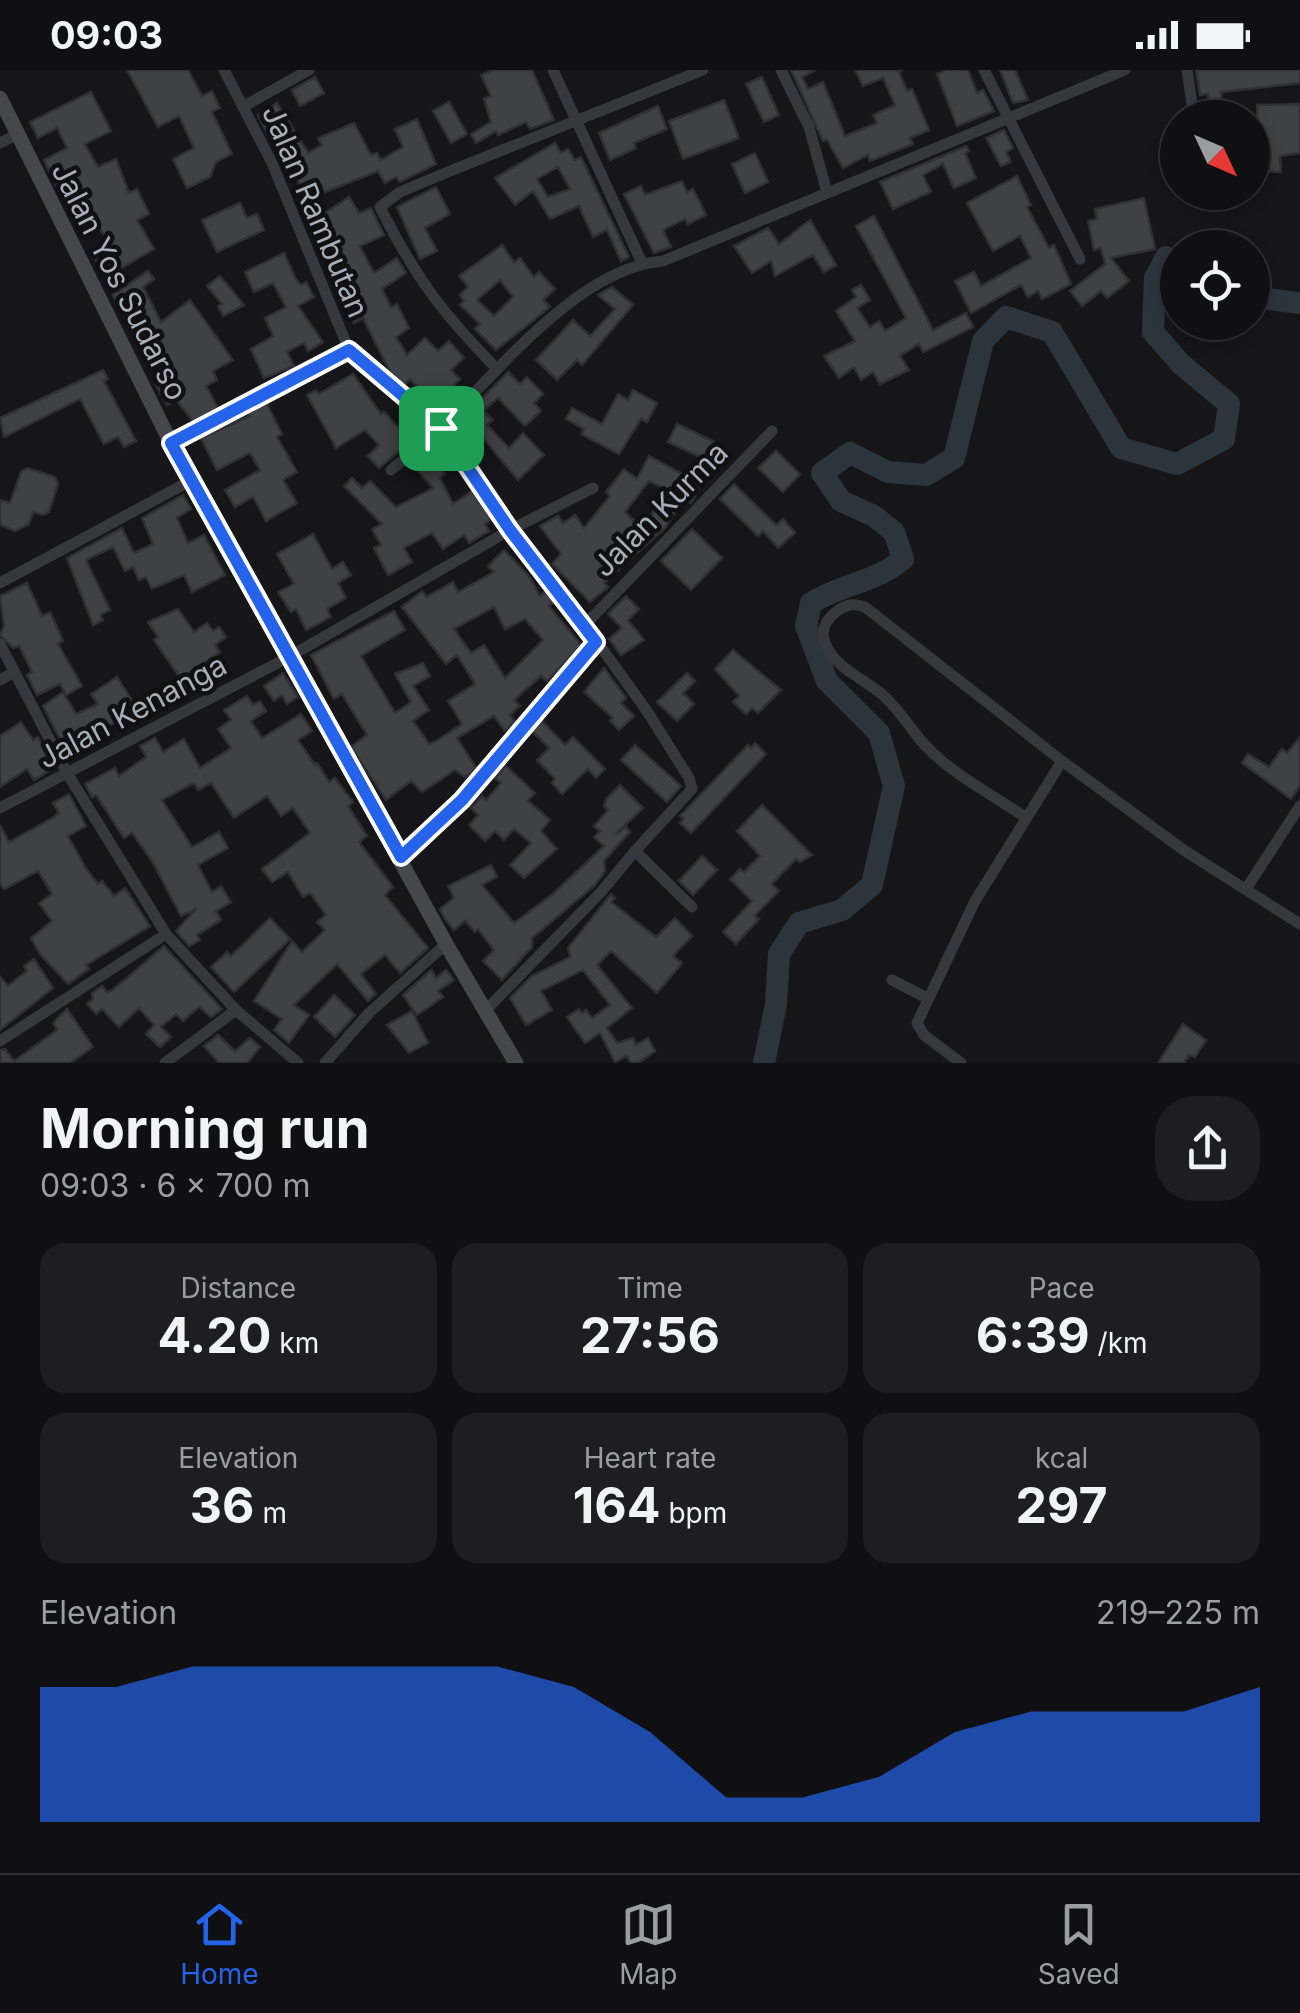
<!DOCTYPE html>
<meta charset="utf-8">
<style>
body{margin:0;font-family:Inter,sans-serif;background:#1e1e20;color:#f1f3f6;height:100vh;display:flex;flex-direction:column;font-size:38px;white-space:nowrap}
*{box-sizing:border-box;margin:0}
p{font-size:32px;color:#9c9d9f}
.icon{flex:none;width:55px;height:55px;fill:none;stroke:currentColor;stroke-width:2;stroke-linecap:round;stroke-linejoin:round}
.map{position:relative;height:993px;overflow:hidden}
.sheet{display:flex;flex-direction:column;background:#101012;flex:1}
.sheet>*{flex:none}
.needle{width:65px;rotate:134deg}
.fabs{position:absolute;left:1160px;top:30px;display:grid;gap:20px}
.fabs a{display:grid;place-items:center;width:110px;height:110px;border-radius:50%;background:#101012;box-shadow:0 5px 15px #0003,0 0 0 2px #303032;font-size:50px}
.pin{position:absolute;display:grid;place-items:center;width:85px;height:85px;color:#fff;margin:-42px;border-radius:20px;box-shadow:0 5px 15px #0006}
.round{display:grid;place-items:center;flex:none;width:105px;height:105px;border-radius:40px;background:#1e1e20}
.headline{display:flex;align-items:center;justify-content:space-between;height:170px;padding:0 40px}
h1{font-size:55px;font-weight:700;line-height:75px}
.figures{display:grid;grid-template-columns:repeat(3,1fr);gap:15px;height:170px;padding:10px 40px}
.figures div{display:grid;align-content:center;border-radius:25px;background:#1e1e20;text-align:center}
.figures b{font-size:50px;font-weight:700}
.figures small{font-size:28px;font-weight:400}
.figures p{font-size:28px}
.chart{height:280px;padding:20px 40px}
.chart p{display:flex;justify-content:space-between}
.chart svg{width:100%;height:180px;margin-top:10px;fill:#2563eb;opacity:.7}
.status{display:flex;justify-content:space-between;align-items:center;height:70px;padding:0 50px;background:#101012;direction:ltr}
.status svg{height:28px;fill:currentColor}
.menu{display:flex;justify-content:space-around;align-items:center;height:140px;border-top:2px solid #303032;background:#101012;font-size:28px;color:#9c9d9f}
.menu a{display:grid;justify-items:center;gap:5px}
.menu .active{color:#2563eb}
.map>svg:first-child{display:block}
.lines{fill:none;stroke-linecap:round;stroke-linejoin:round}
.river{stroke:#2c353c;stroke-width:22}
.building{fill:#404145;stroke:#303034;stroke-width:2.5;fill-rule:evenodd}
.street{stroke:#37383d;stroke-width:11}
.secondary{stroke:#45474d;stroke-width:15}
.route-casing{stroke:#fff;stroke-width:20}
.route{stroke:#2563eb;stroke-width:12}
.labels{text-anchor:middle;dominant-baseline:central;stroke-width:9;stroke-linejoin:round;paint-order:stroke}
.street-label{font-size:30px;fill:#a8adb8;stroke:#111113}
</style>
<div class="status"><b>09:03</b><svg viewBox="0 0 49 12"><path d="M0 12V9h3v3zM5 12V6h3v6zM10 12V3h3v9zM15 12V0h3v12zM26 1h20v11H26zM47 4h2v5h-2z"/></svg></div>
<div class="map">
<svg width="1300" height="993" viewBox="0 0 1300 993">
<rect width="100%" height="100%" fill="#161618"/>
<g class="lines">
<g class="river">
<polyline points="1252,227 1300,233"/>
<path d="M764,993L776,934L779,884L799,853L842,840L872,815L894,716L879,663L827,611L806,556L811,533C841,514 877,512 903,489L894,462L874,446L841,431L822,403L850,383L888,402L926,405L954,388L983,271L1006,247L1052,262L1121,378L1177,394L1224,369L1229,334L1181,294L1153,262L1155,208L1166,187L1178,194"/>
</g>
</g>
<g class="building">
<polygon points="127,0 188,0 202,26 212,21 220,38 212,42 232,84 216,92 210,107 187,118 173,89 194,78 179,46 158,57"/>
<polygon points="493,0 532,0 554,50 530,59 526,52 498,65 496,61 476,73 471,64 491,52 484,29 491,26 481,5"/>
<polygon points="791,0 816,0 802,7 808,19 823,12 845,66 877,53 873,45 895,35 883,8 863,16 855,0 903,0 899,2 907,21 912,19 929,60 910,68 913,74 870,91 868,85 843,98 827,70 823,71"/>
<polygon points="946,0 968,0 977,23 983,20 994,41 957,56 937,4"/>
<polygon points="1000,0 1015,0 1028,30 1013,33"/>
<polygon points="1196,0 1300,0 1300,13 1221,22 1222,36 1232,35 1233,45 1211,48 1208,24 1200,25"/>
<polygon points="315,7 324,23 300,36 292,20"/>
<polygon points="762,7 779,45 764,52 746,14"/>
<polygon points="91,22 111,61 85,74 98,97 116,89 129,123 137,119 149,144 137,150 154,179 106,207 92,183 108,174 97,152 86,157 68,139 44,90 67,78 57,58 38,68 30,52"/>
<polygon points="724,30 739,68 683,89 669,51"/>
<polygon points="449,32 467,64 451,73 433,41"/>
<polygon points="277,33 308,83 322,75 318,68 354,53 371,85 377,83 381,90 403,77 395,59 417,49 436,94 400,112 396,107 385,113 378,101 305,130 285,75 276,81 258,45"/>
<polygon points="1300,34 1300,83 1280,86 1281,102 1259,101 1257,35"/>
<polygon points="658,36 667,59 634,73 636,78 610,90 599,63"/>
<polygon points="1004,60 1013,78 1006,82 1011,92 1001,96 986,68"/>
<path d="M555,73L561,83L568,79L575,90L581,87L629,187L621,191L607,160L593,167L579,136L550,149L533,121L515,135L495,108ZM558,97L570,119L548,127L537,109Z"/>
<polygon points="966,76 969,81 965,83 976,108 954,118 943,94 923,105 931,122 893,139 880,112"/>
<polygon points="755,83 768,112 745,123 732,94"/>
<polygon points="1017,106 1031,135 1027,137 1049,178 1054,175 1071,214 1042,229 1038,221 1028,227 1021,215 971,243 955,211 974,202 981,216 1031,188 1020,166 993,181 967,133"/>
<polygon points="682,111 687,122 693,119 706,145 688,154 685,149 663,160 671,177 654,183 624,124 641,116 645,125"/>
<polygon points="436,117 450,144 425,158 437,181 420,189 397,137"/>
<polygon points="349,127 359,143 371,138 384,165 360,176 374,203 397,188 406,203 382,219 391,237 397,234 409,258 396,267 407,285 425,268 438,281 449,271 464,288 451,300 460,309 445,324 450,330 439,340 410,309 404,315 390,302 363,248 354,253 336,219 350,211 339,188 331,192 320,169 326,166 316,149"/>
<polygon points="1144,128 1155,179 1111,188 1129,211 1107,228 1101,221 1082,236 1070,221 1105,194 1101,178 1094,180 1088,151 1097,149 1095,139"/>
<polygon points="240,133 247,148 257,144 264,160 217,182 202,150"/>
<polygon points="874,146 933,260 966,243 973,257 923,282 919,274 900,286 909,300 880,314 873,302 861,310 854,297 839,308 824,286 855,271 836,241 856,227 852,220 861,215 870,230 857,238 870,257 879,251 885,261 906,248 856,156"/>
<polygon points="810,150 836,195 824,202 813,185 775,206 771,191 752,203 734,176 768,158 779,174"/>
<path d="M502,175L514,192L520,188L534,207L539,202L555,219L543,230L550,237L496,280L475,259L480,254L460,235L464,231L460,225L468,217L459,206ZM500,210L513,227L494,246L477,230Z"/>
<polygon points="284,183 296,209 301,215 306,212 314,227 298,236 323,272 308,281 304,273 287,282 294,296 264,308 251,279 273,266 265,248 286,237 273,213 254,222 245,202"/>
<polygon points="148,201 154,209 143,217 161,252 190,230 233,290 213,301 217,310 206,316 218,338 193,351 176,330 167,335 156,315 169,307 157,284 154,286 150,280 144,284 113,225"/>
<polygon points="220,206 244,235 223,246 218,236 222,234 207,216"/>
<polygon points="612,217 633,235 582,295 577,290 557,310 536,290 573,250 590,266 615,239 598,225"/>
<polygon points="103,300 108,309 104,311 136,371 124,377 118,367 104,374 80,329 4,367 0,348"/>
<polygon points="508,302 520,314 527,307 543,324 534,333 541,341 525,356 498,328 483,341 493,350 487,355 509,378 523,363 544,385 518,410 479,363 472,370 457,354"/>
<polygon points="353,304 381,344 384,342 398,357 402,352 408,358 413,353 422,362 379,398 368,386 379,375 365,360 336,378 307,325 316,320 319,324"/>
<polygon points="633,320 657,333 647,352 641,349 619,384 581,364 584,359 566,349 572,338 602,354 618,324 628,330"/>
<polygon points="267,334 282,364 277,367 297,402 283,410 297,433 266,451 253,427 235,437 225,420 260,400 250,383 217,400 201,368 250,346 248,343"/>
<polygon points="677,354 713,371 704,389 668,372"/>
<polygon points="776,381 800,404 783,422 758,398"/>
<polygon points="428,385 445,404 440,408 453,434 472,421 491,449 485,454 489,461 469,473 464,465 443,479 432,463 404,478 412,492 388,505 374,478 381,475 372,459 382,454 344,416 352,408 362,418 370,411 396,437 433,418 415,397"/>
<path d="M649,386L701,414L693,430L690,433L683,429L666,457L604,513L608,517L590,532L552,494L561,484L540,456L558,446L563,453L575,445L584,458L610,426L606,422L624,399L637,409ZM649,411L666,420L643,459L625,442Z"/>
<polygon points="27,398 55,407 58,414 49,442 43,445 33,442 29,454 15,461 0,455 0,430 10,433 21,402"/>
<polygon points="734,414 776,455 783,449 795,463 778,478 763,461 758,466 720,429"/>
<polygon points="183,425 191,439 177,448 188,473 204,465 225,505 192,522 184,505 152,519 146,507 139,510 133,497 125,501 113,477 86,490 110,540 100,545 103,550 93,555 67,488 122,458 134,483 153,474 142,448"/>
<polygon points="692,459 722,488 691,520 661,491"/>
<polygon points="313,464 332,499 343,492 351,505 338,513 346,528 327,539 331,547 306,560 296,539 291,542 278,522 294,514 277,484"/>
<path d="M504,480L529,506L540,526L546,521L555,532L549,536L581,575L547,611L541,606L514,630L520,636L510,645L515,652L505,661L494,646L457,668L476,698L474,701L465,707L455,700L422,722L411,711L386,730L351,677L367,665L342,624L334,629L311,585L394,541L405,560L361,586L395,643L411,632L395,604L423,593L430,606L413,616L429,640L413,651L429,674L436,671L462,654L448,631L475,614L457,585L446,594L402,537L422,521L426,527L453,512L458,522L494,502L488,496ZM494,537L505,559L525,549L543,570L505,608L484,575L471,583L454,559Z"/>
<polygon points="27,513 42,546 50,542 63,571 58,574 82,616 66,625 60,614 37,625 27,605 32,602 19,576 13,578 0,565 4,556 0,526"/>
<polygon points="626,526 639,539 628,550 644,570 621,585 609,569 622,558 608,544"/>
<polygon points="178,539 194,562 207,553 213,561 219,557 226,567 215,575 220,582 181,609 154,570 158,567 148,552"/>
<polygon points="733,580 781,620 758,643 752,638 746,644 733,632 739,626 715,599"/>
<polygon points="604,598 626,628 621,633 634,646 619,660 610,651 613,648 584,622"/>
<polygon points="283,603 298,627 287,634 282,625 274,631 264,616"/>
<polygon points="687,603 695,611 683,623 694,634 677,651 657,632"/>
<polygon points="117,607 138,640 65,679 43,636 63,622 76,644 98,634 91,624"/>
<polygon points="247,626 253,635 260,631 266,641 251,651 262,668 301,644 312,661 298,670 315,695 317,693 329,712 335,708 353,732 348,736 367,766 359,772 393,817 385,825 428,878 400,903 385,885 361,904 376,924 368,931 337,894 294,935 309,945 289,973 274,960 282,949 254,931 292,871 302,882 325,860 317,852 326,845 310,823 303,827 288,802 272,812 262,799 310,763 293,738 281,746 267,726 234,748 211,713 198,720 194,713 162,730 192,777 219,762 228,778 198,795 212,822 221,816 231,832 216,841 221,850 197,865 200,870 189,876 176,861 196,839 181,846 152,791 132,763 124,768 96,725 92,727 85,714 115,698 119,706 146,687 140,676 155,668 163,682 184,669 200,698 231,678 218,659 231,650 224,640"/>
<polygon points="542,651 565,675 573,667 605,699 596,708 588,699 562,724 552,713 555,709 537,690 549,678 532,661"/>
<polygon points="21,652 33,670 38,667 52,699 34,710 27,699 0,717 0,666"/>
<polygon points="1300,667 1300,716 1291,729 1242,693 1248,684 1269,697 1282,679 1287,683"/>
<polygon points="755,673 766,684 691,763 680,753 684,749 680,746 748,675 751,678"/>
<polygon points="635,675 681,716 667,732 621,690"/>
<polygon points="506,696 535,723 528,731 550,750 541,761 557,779 524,808 510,795 531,773 514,759 504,770 495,761 485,771 469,755 478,745 471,738 482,726 486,730 501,713 495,708"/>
<polygon points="620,715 643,738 616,764 626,757 630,762 604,791 605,801 595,815 532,868 532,877 502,910 483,891 494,880 478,859 475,862 465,851 454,860 445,849 440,839 454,828 448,816 491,795 497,807 482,815 514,853 554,823 604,776 594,767 600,761 594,756 608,740 604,736 607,728"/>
<polygon points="69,724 86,756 68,766 85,797 98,814 102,811 114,826 125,818 150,856 86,895 89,899 68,914 40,884 31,868 52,851 39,833 52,824 38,801 4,819 0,813 0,755 9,772 54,747 59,743 53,733"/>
<polygon points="762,735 812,785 800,792 796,789 772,814 779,821 754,846 759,849 736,874 723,862 752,831 730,809 740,799 744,802 760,786 737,761"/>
<polygon points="702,786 717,800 693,825 679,811"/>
<polygon points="611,824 615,828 611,832 656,867 675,848 692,866 673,886 682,893 657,923 611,881 597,895 632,938 607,958 617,973 633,968 636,975 648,968 655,981 638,993 631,993 627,986 615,992 600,963 585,973 567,947 579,939 582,943 586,940 592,948 610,935 583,900 541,921 552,940 526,955 510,928 532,906 570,887 568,878"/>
<polygon points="270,848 290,869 234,922 211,897 227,882 231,886"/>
<polygon points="164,876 222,939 211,947 199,937 183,951 176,944 161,957 171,967 160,977 146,964 154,955 139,938 119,957 102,939 96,944 87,934 93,929 92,923 102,916 107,922 113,920"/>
<polygon points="34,889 53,918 0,960 0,907 8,916 27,901 24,896"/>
<polygon points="431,900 436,908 446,900 454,910 438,921 443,927 417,945 403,925"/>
<polygon points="334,925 355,945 335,967 314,947"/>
<polygon points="67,939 93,977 70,993 0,993 0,980 5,979 14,991 57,960 53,953"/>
<polygon points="412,941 428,973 409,983 387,955"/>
<polygon points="1183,954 1206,970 1195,987 1189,985 1184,993 1158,993"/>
<polygon points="218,965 235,981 250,968 260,977 247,993 219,993 204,976"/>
</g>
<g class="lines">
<g class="street">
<polyline points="224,0 272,93 349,280 441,358 510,460 585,555 647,641 689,708 692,719 635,781"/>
<polyline points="553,0 642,193"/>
<polyline points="781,0 809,57 827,122"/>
<polyline points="984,0 1080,189"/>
<polyline points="1187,0 1194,48"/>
<polyline points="244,36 309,0"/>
<polyline points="0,73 16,65"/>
<polyline points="1205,122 1205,126"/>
<path d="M497,299C443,244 415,207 380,137L400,122L455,99L703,0"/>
<polyline points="171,373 349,280"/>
<path d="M391,400C409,385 428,371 444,354C500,299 581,197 663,191L1125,0"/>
<polyline points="0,513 192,410"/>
<polyline points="585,555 772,361"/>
<polyline points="0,574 67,703 166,864 236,940 298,993"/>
<polyline points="0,610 14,602"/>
<polyline points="0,738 287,588 510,460 593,418"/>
<path d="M1025,747C993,725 950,703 924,674C910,658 900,641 884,626C866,610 835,598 826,575C820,562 825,550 836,542C846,534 854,533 865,537L1062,691L1185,781L1300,854"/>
<polyline points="401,787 461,731 596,572"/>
<polyline points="1246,819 1300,736"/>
<polyline points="892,910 927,928"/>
<polyline points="485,941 602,821 635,781 692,837"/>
<polyline points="0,971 166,864"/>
<polyline points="165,993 236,940"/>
<polyline points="325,993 369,943 446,874"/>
<polyline points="961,993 924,965 917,953 975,831 1062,691"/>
</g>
<polyline class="secondary" points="0,28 171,373 446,874 516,993"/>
</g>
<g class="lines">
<defs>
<polygon id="route" points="349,280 441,358 510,460 596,572 462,730 401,787 171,373"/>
</defs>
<use href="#route" class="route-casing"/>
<use href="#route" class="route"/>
</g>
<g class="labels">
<g class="street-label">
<text transform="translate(316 141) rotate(67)">Jalan Rambutan</text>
<text transform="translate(120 211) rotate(63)">Jalan Yos Sudarso</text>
<text transform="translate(660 439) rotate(-45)">Jalan Kurma</text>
<text transform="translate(132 641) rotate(-28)">Jalan Kenanga</text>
</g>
</g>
</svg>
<div class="fabs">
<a><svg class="needle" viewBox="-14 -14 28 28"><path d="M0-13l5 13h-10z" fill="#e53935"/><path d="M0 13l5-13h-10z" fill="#9c9d9f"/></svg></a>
<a><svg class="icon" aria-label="locate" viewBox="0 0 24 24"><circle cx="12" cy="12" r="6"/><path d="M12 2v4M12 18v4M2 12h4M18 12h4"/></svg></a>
</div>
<div class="pin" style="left:441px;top:358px;background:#1e9e55"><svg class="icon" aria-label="arrive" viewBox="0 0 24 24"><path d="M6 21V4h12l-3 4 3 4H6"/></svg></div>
</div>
<section class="sheet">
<div class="headline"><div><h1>Morning run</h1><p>09:03 · 6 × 700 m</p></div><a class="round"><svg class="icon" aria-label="share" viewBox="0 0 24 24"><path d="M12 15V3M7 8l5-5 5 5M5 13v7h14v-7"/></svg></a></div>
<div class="figures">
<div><p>Distance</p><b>4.20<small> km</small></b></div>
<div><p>Time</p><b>27:56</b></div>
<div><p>Pace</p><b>6:39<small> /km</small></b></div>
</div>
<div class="figures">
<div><p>Elevation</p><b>36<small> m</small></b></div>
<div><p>Heart rate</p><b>164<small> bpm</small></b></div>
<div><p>kcal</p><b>297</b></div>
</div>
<div class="chart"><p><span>Elevation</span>219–225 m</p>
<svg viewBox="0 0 160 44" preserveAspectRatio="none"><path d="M0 44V11L10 11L20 6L30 6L40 6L50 6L60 6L70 11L80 22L90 38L100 38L110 33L120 22L130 17L140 17L150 17L160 11V44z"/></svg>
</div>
</section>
<nav class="menu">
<a class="active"><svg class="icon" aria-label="home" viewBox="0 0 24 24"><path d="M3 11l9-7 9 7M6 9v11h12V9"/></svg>Home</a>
<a><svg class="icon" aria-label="map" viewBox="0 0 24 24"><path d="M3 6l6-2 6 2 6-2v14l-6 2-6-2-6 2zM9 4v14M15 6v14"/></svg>Map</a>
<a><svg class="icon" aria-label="saved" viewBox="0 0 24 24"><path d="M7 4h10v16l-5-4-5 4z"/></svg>Saved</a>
</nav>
